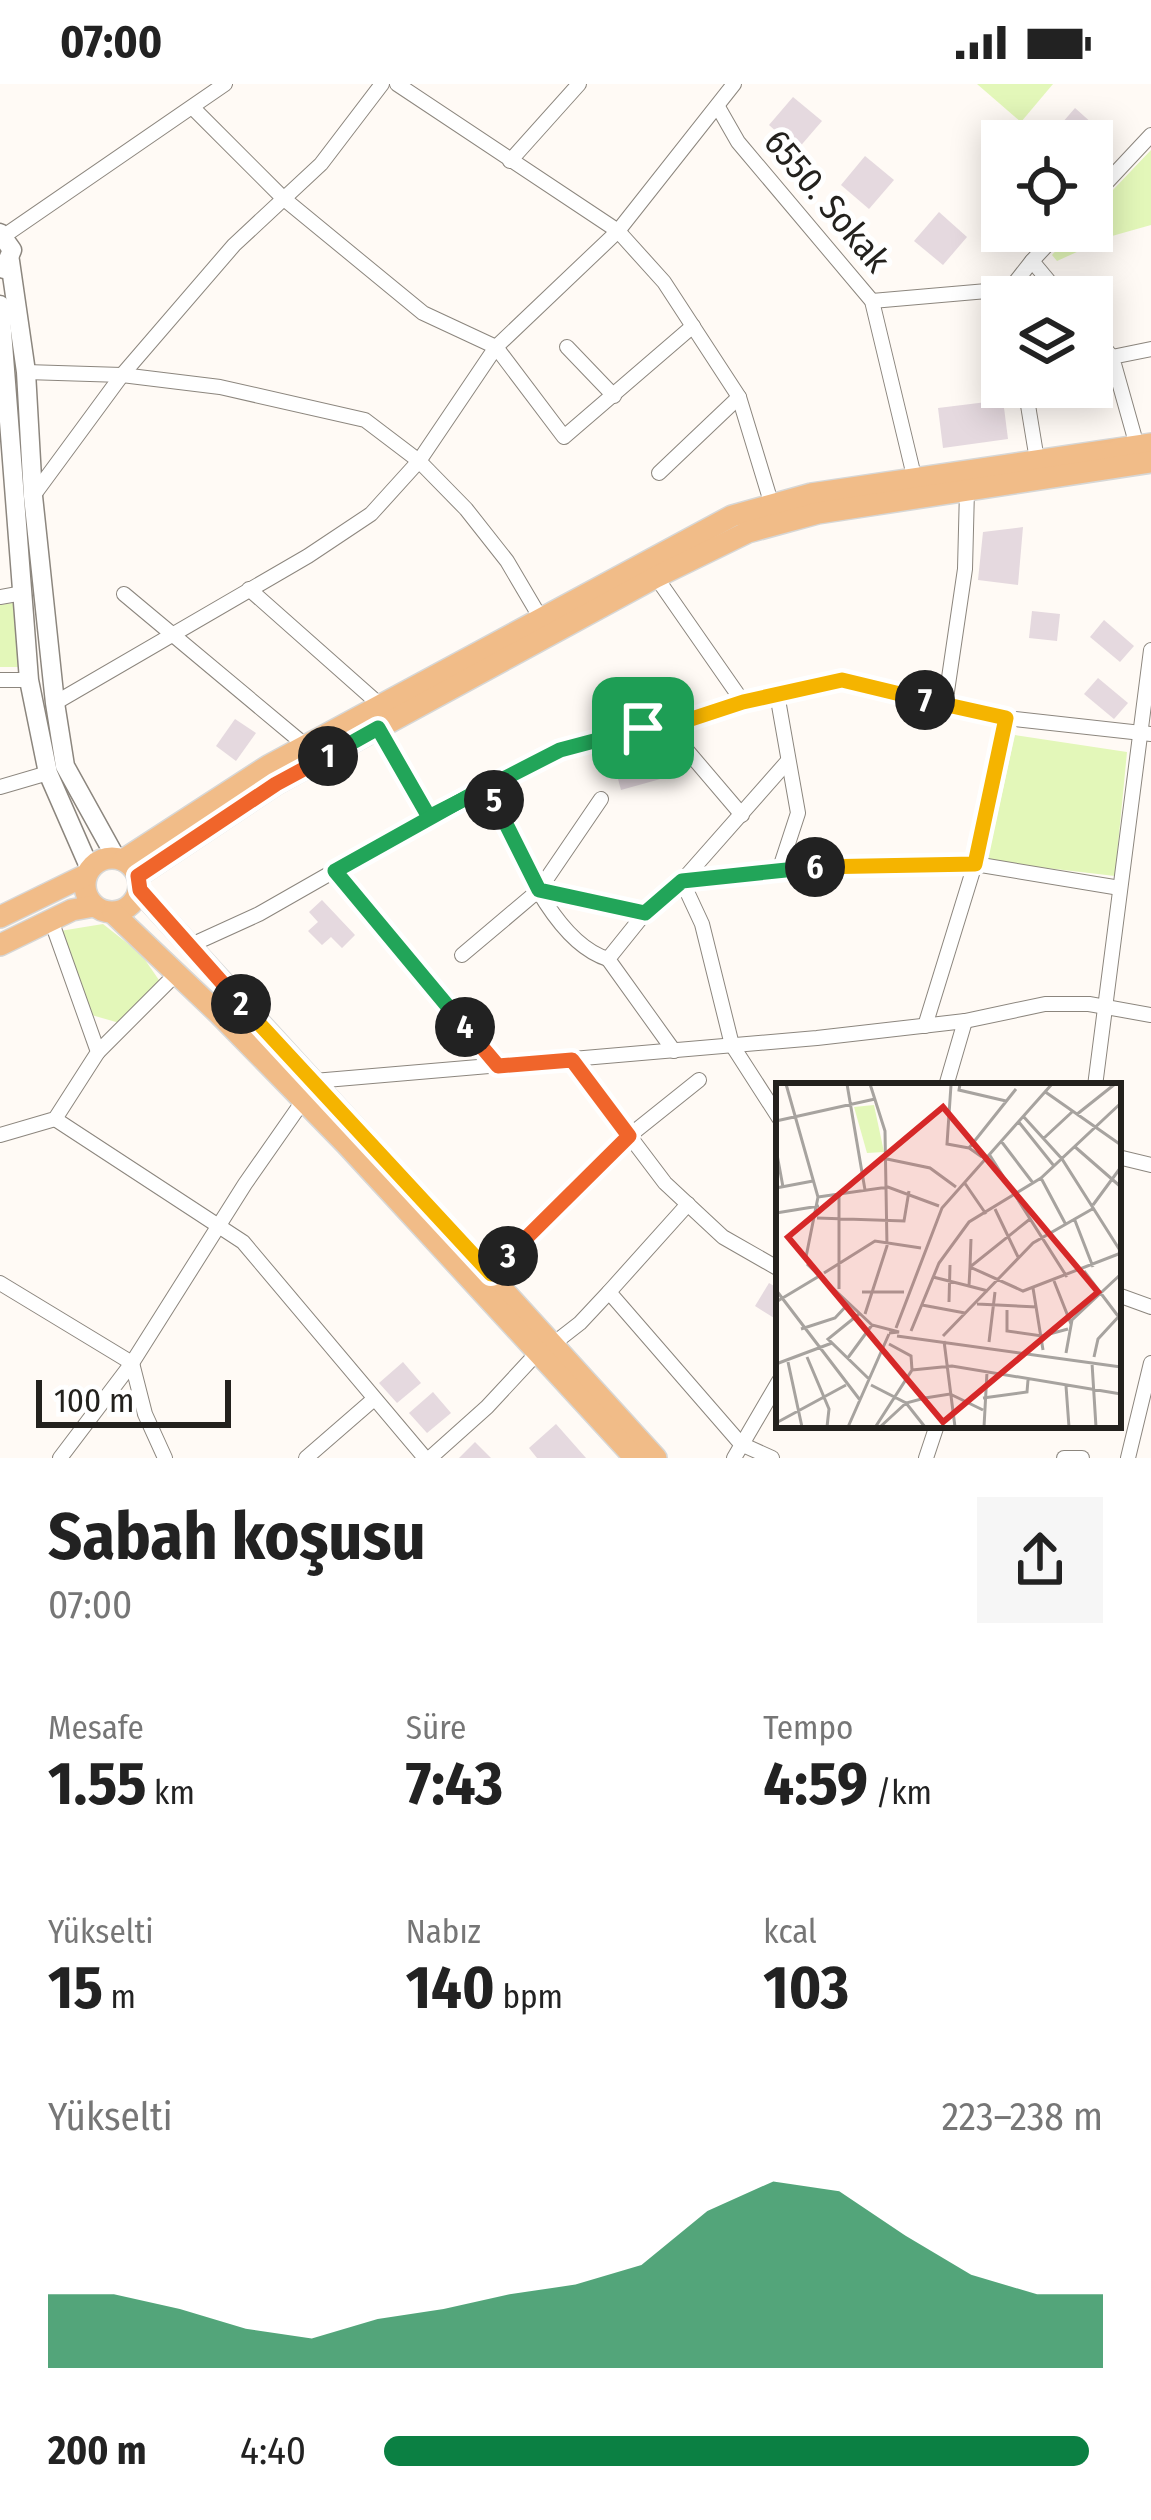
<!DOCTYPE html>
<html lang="tr">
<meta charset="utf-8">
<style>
body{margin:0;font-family:"Fira Sans Condensed",sans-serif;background:#f6f6f6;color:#222;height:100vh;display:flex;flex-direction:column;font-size:45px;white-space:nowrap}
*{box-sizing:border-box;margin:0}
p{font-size:39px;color:#767676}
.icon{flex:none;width:66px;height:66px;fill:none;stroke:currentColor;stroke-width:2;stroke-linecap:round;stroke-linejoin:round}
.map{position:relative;height:1374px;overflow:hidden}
.details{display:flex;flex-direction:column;background:#fff;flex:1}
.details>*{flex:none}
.buttons{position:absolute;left:981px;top:36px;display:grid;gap:24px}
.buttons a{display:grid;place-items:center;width:132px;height:132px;border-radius:0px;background:#fff;box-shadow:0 6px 30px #0003;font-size:60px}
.scale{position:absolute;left:36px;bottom:30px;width:195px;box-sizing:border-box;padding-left:12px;border:6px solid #23211d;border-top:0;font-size:33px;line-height:42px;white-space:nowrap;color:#23211d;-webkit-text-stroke:9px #fff;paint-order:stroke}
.pin{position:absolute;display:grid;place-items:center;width:102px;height:102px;color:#fff;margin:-51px;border-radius:24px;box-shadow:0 6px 18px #0006}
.km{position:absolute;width:60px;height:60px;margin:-30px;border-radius:50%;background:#222;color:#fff;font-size:33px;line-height:60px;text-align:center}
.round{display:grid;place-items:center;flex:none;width:126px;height:126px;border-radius:0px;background:#f6f6f6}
.summary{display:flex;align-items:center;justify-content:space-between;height:204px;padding:0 48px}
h1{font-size:66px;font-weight:700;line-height:90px}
.stats{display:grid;grid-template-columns:repeat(3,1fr);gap:18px;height:204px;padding:12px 48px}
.stats div{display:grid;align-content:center}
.stats b{font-size:60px;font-weight:700}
.stats small{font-size:33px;font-weight:400}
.stats p{font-size:33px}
.chart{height:336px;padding:24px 48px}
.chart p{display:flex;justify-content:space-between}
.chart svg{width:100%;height:216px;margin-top:12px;fill:#0b8043;opacity:.7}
ul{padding:0 48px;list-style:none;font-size:39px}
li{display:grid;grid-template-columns:192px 144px 1fr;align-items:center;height:90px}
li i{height:30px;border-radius:15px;background:#0b8043}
.status{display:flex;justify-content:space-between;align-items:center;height:84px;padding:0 60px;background:#fff;direction:ltr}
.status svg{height:33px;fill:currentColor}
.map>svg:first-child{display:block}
.green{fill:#e3f7b9}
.building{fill:#e5d9df}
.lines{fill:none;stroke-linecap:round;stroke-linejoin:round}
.street-casing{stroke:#8c867e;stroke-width:16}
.secondary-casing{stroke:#8c867e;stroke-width:21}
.primary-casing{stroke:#d7d7d6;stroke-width:24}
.street{stroke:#fff;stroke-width:14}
.secondary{stroke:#fff;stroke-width:18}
.primary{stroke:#f1bc88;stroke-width:21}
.split-1-casing{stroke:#fff;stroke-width:24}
.split-2-casing{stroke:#fff;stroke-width:24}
.split-3-casing{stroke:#fff;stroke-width:24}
.split-4-casing{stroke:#fff;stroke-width:24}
.split-5-casing{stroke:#fff;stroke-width:24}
.split-6-casing{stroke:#fff;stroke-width:24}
.split-7-casing{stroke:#fff;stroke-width:24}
.split-8-casing{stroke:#fff;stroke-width:24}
.split-1{stroke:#22a559;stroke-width:15}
.split-2{stroke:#f0652b;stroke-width:15}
.split-3{stroke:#f5b400;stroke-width:15}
.split-4{stroke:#f0652b;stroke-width:15}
.split-5{stroke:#22a559;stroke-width:15}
.split-6{stroke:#22a559;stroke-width:15}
.split-7{stroke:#f5b400;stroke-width:15}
.split-8{stroke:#f5b400;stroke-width:15}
.labels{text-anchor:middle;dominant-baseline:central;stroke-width:10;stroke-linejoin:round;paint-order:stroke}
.street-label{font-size:36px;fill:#23211d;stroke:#fff}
.inset-road{fill:none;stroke:#a7a39f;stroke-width:3}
.view{fill:#d62828;fill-opacity:0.15;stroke:#d62828;stroke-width:6}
.inset-edge{fill:none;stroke:#23211d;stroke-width:6}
</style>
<div class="status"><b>07:00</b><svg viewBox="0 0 49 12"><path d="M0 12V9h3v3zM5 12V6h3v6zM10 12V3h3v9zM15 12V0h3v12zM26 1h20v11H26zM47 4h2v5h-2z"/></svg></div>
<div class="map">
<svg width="1151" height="1374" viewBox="0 0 1151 1374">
<rect width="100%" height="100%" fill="#fffaf5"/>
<g class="green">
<polygon points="977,0 1053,0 1021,38"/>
<polygon points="1151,66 1151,141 1112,152 1057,177 1052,171 1074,147 1092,147 1092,128"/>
<polygon points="13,519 19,583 0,583 0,521"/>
<polygon points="1015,651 1127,668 1115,792 987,777"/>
<polygon points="103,840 141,870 161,899 123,940 88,930 60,847"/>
</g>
<g class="building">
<polygon points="793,13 822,37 797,66 769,41"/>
<polygon points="1075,24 1103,49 1092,61 1092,57 1055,57 1050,53"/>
<polygon points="865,72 894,96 869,125 841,101"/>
<polygon points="939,128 967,153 943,181 914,157"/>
<polygon points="1003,316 1008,355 943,364 938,324"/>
<polygon points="1023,443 1018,501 978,496 983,448"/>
<polygon points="1032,527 1060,530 1057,557 1029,554"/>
<polygon points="1104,536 1134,562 1120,578 1090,553"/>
<polygon points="1098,594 1128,619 1114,635 1084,610"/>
<polygon points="235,635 256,649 236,677 216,662"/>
<polygon points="658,669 664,694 621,706 614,680"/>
<polygon points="322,816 355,851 342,864 331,853 322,861 308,847 318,838 309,828"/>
<polygon points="769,1199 779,1205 779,1237 755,1222"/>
<polygon points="403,1278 421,1299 397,1319 379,1299"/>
<polygon points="433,1308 451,1329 427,1349 409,1329"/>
<polygon points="556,1340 586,1374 537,1374 529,1364"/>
<polygon points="475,1358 491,1374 459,1374"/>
</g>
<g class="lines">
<defs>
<g id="street">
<polyline points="397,0 618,147 664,198 739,313 771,418"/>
<polyline points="718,23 738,58 872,217 914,392"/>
<polyline points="194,25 283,114 423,229 496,263 564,353 693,242"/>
<polyline points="510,77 579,0"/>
<polyline points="1092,114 1151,51"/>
<polyline points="1060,147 1032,177 1062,213"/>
<polyline points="4,152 225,0"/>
<polyline points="1011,213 1010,205 1032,177"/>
<polyline points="872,217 1010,205"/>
<polyline points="1092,249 1112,273"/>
<polyline points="567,263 614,312"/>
<polyline points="26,288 122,291 220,303 365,336 419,377 466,425 507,477 540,533"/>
<polyline points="1025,303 1037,376"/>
<polyline points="1137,362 1112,273 1151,265"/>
<polyline points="659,389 739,313"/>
<polyline points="33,412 122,291 234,161 321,80 382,0"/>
<polyline points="656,493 743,618"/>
<polyline points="249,505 380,621"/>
<polyline points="124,510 306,662"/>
<polyline points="0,513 23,509"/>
<polyline points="0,596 29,596"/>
<polyline points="777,610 798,729 780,784"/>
<polyline points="55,619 308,472 371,430 419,377 496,263 618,147 734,0"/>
<polyline points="945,621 965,485 967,406"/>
<polyline points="667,643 742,731"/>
<polyline points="378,644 429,733"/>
<path d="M487,702C513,754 549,857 608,875"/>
<polyline points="0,703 48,689"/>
<polyline points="335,787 498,983"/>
<polyline points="539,806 645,829"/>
<polyline points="191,861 259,830 429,733 560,666 643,644 667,643 777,610 842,596 1006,634 1151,650"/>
<polyline points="462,871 539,806 601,715"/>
<polyline points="925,942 975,780 1006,634"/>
<polyline points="674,967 608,875 645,829 682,797 780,784 975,780 1120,804"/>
<polyline points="98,968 176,890"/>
<polyline points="572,976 665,1099 723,1153 779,1185"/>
<polyline points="314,997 817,954 965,937 1045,920 1089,920 1151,931"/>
<polyline points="946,1002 965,937"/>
<polyline points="1095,1002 1151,566"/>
<polyline points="779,1034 732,961 702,840 682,797 787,678"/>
<polyline points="55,1035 243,1158 425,1374"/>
<polyline points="0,1051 55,1035 98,968 51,836"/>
<polyline points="1118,1073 1151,1081"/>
<polyline points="688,1120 609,1208 741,1360 772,1374"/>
<polyline points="491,1190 629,1052 699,996"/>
<polyline points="0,1199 132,1279 145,1330 165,1374"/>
<polyline points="1118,1211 1151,1223"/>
<polyline points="553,1260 580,1239 609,1208"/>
<polyline points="60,1374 132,1279 245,1100 303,1017"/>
<polyline points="306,1374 374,1315"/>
<polyline points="430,1374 487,1323 538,1268"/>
<polyline points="734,1374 779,1297"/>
<polyline points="926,1374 937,1341"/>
<polyline points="1064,1374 1082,1374"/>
<polyline points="1128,1374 1151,1279"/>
</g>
<g id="secondary">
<polyline points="0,149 12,166 4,185"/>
<polyline points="10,177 26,288 33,412 55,619 65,682 116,774"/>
<polyline points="0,221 29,596 48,689 90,785"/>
</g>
<g id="primary">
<circle cx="112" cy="801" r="27"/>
<polyline points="123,776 268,682 732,432 811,410 1151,360"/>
<polyline points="138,792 276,700 656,493 748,448 818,429 1151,378"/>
<polyline points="139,806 656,1374"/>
<polyline points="113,829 219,930 346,1060 635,1374"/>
<polyline points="0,833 86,791"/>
<polyline points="0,861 72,826 94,822"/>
</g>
</defs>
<use href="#street" class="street-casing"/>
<use href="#secondary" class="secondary-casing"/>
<use href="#primary" class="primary-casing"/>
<use href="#street" class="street"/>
<use href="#secondary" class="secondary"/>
<use href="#primary" class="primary"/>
</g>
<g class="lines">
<defs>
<polyline id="split-1" points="328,672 378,644 429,733 560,666 643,644"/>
<polyline id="split-2" points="241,920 140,806 138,792 276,700 328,672"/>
<polyline id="split-3" points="241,920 491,1190 508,1172"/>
<polyline id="split-4" points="465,943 498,982 572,976 629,1052 508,1172"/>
<polyline id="split-5" points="465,943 335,787 487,702 494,716"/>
<polyline id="split-6" points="494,716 539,806 645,829 682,797 815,783"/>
<polyline id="split-7" points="815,783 975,780 1006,634 925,616"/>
<polyline id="split-8" points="643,644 667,643 743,618 842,596 925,616"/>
</defs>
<use href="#split-1" class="split-1-casing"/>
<use href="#split-2" class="split-2-casing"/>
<use href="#split-3" class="split-3-casing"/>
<use href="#split-4" class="split-4-casing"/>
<use href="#split-5" class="split-5-casing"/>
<use href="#split-6" class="split-6-casing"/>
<use href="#split-7" class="split-7-casing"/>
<use href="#split-8" class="split-8-casing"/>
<use href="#split-1" class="split-1"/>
<use href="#split-2" class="split-2"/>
<use href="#split-3" class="split-3"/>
<use href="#split-4" class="split-4"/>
<use href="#split-5" class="split-5"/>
<use href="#split-6" class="split-6"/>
<use href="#split-7" class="split-7"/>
<use href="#split-8" class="split-8"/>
</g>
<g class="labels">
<g class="street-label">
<text transform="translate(827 117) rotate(50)">6550. Sokak</text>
</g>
</g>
<g transform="translate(776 999)">
<rect width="345" height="345" fill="#fffaf5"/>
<path d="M98,22L108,69L91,70L78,24Z" fill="#e3f7b9"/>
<path class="inset-road" d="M10,1L42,114L30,174M71,1L89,107M184,1L183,7L230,18M175,2L171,61L193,65M268,8L345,62M300,32L339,1M247,33L286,76L345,169M0,38L99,16M242,38L278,83M268,55L296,29M225,58L257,100M298,63L345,104M0,66L7,104M213,71L291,194M206,74L193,65L240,6M111,76L154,85L180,104M265,95L289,140M188,99L210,131M0,105L37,98M42,114L112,104L163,123M317,122L345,84M219,126L243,176M0,130L43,123M41,135L128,138L133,108M298,135L317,184M195,156L194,184L247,208L345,170M31,181L96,242L123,249L113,250M308,188L345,237M48,190L99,158L145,165M157,194L193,203M278,198L295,241M257,205L267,267M63,206V109M0,207L84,317M212,208L193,203L194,184L254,136M86,209H128M0,219L45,192M173,219L174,182M201,221L261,224M146,222L189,230M231,227V248L266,253L292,246M83,231L52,256L93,296M89,231L111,163L109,48L94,1M120,245L166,125L276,1M25,246L59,235L73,220M135,248L163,180L193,139L265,95L345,20M121,253L345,284M167,253L257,160L318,125M168,258L179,344M213,259L219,209M290,270L296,237L345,191M31,274L53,326L51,344M318,274L322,256L345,231M71,276L96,242M12,279L26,344M316,280L320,344M0,281L56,260M136,287L176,283L345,311M95,302L130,320L149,344M290,303L293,344M207,315L251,309L252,297M0,340L70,302M100,343L136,287L135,273L113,261M72,344L113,251M104,344L130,320L149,315L174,311L207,327M205,344H276M208,344L211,289"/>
<path class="view" d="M167,24L322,209L167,339L12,154Z"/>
<rect width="345" height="345" class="inset-edge"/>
</g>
</svg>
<div class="buttons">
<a><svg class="icon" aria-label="locate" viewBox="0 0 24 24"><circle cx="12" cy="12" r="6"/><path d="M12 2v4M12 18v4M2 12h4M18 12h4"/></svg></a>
<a><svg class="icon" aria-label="layers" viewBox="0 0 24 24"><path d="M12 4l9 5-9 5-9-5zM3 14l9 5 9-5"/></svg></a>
</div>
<div class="scale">100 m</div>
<div class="pin" style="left:643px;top:644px;background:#1e9e55"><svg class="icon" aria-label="arrive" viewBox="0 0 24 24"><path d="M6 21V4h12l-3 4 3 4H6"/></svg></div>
<b class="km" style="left:328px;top:672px">1</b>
<b class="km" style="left:241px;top:920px">2</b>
<b class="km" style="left:508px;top:1172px">3</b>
<b class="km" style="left:465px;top:943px">4</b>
<b class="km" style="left:494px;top:716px">5</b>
<b class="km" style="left:815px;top:783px">6</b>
<b class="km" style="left:925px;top:616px">7</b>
</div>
<section class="details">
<div class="summary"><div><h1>Sabah koşusu</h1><p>07:00</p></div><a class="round"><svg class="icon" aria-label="share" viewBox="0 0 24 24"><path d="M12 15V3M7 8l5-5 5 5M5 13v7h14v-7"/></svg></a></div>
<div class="stats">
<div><p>Mesafe</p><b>1.55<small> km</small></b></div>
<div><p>Süre</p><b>7:43</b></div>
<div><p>Tempo</p><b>4:59<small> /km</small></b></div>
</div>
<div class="stats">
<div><p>Yükselti</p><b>15<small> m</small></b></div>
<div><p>Nabız</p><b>140<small> bpm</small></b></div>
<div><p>kcal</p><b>103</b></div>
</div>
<div class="chart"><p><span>Yükselti</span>223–238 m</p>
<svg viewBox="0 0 160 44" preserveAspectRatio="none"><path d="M0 44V29L10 29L20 32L30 36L40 38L50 34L60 32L70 29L80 27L90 23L100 12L110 6L120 8L130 17L140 25L150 29L160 29V44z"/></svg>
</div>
<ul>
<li><b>200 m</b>4:40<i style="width:98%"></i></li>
</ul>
</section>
